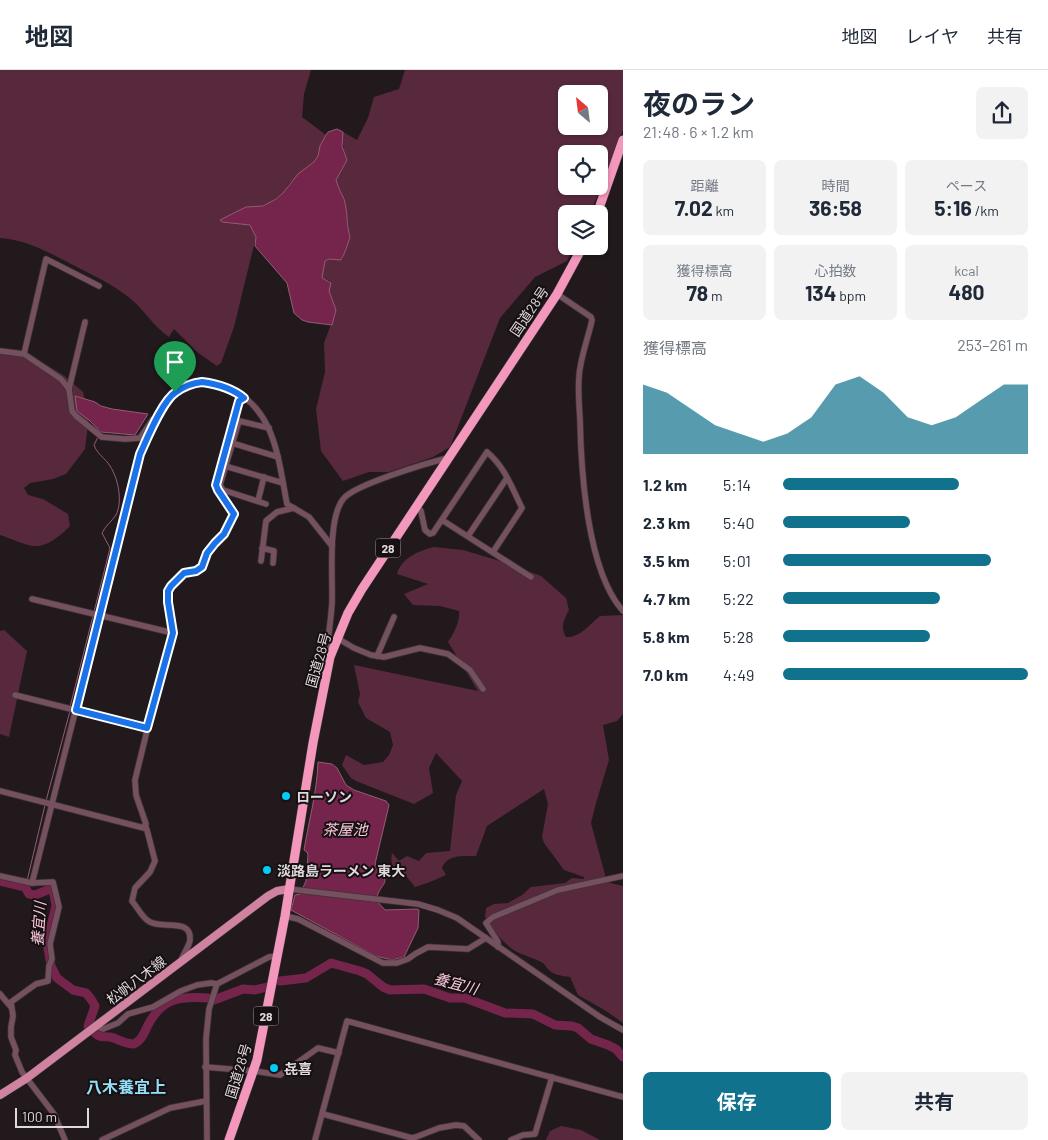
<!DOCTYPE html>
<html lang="ja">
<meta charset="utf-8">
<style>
body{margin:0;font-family:Barlow,"Noto Sans JP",sans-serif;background:#f2f2f3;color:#1f2937;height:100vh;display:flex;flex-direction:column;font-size:19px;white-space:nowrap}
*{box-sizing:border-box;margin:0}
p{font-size:16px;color:#747a83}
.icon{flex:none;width:28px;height:28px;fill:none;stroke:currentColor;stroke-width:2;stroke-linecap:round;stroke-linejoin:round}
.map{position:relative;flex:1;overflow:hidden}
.panel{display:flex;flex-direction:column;background:#fff;width:425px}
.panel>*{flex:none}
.needle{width:32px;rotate:332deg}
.controls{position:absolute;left:558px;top:15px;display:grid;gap:10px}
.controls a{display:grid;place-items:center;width:50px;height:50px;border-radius:8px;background:#fff;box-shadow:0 1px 4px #0004;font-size:25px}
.scale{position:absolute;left:15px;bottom:12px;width:74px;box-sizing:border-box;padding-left:5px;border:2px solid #dfd9db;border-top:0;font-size:14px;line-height:18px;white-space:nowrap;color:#dfd9db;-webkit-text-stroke:4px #171013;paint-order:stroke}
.pin{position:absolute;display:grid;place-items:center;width:42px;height:42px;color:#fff;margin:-51px -21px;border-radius:50% 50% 50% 0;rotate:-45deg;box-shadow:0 0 5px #0007}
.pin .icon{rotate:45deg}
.round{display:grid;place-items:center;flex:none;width:52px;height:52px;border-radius:8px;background:#f2f2f3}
.headline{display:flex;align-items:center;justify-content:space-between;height:85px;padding:0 20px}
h1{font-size:28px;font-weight:700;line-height:38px}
.metrics{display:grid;grid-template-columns:repeat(3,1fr);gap:8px;height:85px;padding:5px 20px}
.metrics div{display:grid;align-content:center;border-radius:8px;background:#f2f2f3;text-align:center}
.metrics b{font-size:21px;font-weight:700}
.metrics small{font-size:14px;font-weight:400}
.metrics p{font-size:14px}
.chart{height:140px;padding:10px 20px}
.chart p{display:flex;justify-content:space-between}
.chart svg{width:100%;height:90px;margin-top:5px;fill:#11728e;opacity:.7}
.button{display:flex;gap:10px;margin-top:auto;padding:10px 20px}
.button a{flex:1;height:58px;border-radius:8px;background:#11728e;color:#fff;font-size:20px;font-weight:700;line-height:58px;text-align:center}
.button a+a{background:#f2f2f3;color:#1f2937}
ul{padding:0 20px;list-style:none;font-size:16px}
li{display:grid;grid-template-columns:80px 60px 1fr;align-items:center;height:38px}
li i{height:12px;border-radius:6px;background:#11728e}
header{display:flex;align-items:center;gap:30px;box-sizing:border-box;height:70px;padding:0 25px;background:#fff;border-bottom:1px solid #e0e1e3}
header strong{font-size:24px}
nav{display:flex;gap:28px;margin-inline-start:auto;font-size:18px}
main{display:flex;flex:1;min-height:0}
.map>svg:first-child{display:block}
.green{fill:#58293d;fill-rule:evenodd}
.water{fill:#75254b;stroke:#955b76}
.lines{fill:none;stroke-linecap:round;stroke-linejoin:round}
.stream{stroke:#955b76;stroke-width:1}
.river{stroke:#75254b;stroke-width:9}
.minor-casing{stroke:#3c3437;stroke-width:7}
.major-casing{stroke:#3c3437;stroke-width:9}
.highway-casing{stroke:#3c3437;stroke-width:10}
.minor{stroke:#75505e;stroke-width:5.5}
.major{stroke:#cf83a1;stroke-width:8}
.highway{stroke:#f397bc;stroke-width:9}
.route-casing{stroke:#fff;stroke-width:10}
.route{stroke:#1a73e8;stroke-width:6}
.poi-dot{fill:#00cbf9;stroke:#171013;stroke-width:2}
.labels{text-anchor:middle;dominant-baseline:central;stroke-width:4;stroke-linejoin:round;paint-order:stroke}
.shield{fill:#171013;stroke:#a39d9f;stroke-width:1}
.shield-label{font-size:12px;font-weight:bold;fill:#dfd9db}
.street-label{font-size:14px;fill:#dfd9db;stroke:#171013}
.poi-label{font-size:14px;font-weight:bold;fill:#dfd9db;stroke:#171013;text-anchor:start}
.water-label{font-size:15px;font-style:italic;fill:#f9c8da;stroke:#171013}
.quarter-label{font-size:16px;font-weight:bold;fill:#96dff8;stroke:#171013}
</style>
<header>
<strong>地図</strong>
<nav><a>地図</a><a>レイヤ</a><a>共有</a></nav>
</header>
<main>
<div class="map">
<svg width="623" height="1070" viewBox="0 0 623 1070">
<rect width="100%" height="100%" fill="#21191c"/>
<g class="green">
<path d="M0,0H311L304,24L302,47L326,65L320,76L318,86L314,92L289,114L283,123L268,134L254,138L246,137L222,152L250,155L256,167L234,257L221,293L217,296L197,282L174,259L169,267C154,257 145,241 131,229C113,214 92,205 71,194C48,182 27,170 0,168Z"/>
<path d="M405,0H623V60L599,123L589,144H566V176H574L567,191L535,207L500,248L450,377L433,387L389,402H369L343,411L321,381L316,339L325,302L324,273L336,241L329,221L330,211L322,208L325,191L329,189L341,190L343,189L346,175L350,167C346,154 348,141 344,129C341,123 338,117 336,110L347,90C344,80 341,72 343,62L357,70L368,48L374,27L399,19ZM566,24H599V56H566ZM566,84H599V116H566Z"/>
<path d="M0,281L37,289L63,305L83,322L89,347L85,379L66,404L53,409L30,413L24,418L28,425L43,429L68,444L70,456C62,464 48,477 35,476C26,476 10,468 0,465Z"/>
<path d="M434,477L463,480L510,494L541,506L566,528L569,540C564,549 560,557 566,567C580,568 590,554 600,546L623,545V644L617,651L603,655L609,690L596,733L591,753L607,812L623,816V953L606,941L578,925L570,907C562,906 553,905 548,899C546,897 545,895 543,893C534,888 526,886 517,882C503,874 493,860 485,847L486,838L494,834L508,833L522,825L531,817L565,813L572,808L584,809V807L564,800L544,773L542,767L548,734L544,719L487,756L476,786C464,786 447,784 442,798L446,805L430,812L415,817L407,807H399C393,800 390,792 392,783L399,791L407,786L419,791L426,783L450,781L456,725L462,711L436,683L429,698L433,723L414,734L356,711L351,708L342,695L346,685L364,695L383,692L389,685L393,675L390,662L366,648L358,632L360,624L354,595L478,621L448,572C454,563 460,552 459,541L440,536L413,535L404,524L428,514L397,504C402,487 419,481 434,477Z"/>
<polygon points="4,560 27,581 9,667 0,664 0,561"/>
<polygon points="561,1056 581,1060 600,1070 546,1070 550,1061"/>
</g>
<g class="water">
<path d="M337,59L343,62L342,76L347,90L336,110C338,117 341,123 344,129C348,142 346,154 350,167C349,171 343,188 341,190L329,189L325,191L322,208L331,213L329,221L336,240L332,255L308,252L302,250L294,243L287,213L255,176L256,167L250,155L222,152L220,150L246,137L263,136L276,129L283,123L298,104L314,92L318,86L320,76L326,65L328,62Z"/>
<polygon points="75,326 95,332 101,336 112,339 148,344 135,365 101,362 90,351 77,341"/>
<path d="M318,692L332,694L337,698L346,715L354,720L386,731L389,735L375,794C394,817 381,809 376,830L385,840L417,839L419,840L418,858L404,887L392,890L376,886L291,840L295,825L300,824L306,811L308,785L307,782L304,780C309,750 317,722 318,692Z"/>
</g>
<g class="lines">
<g class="stream">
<path d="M94,542L110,478L102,463C105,456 112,451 116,445C123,431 118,408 110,396C105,388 97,384 94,375L98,367"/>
<polyline points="70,637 93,546"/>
<polyline points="46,731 70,641"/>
<polyline points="27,811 45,735"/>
</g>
<g class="river">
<polyline points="0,811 25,817 29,824 35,825 50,819 53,819 56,836 47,872 51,896 57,908 73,920 86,923 91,929 95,936 88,956"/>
<polyline points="280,911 306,908 331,893 360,901 367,904 383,917 390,920 424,919 450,928 465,928 505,943 533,944 555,955 572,956 578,958 591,969 608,975 616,979 623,987"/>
<polyline points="214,930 243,919 255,920 267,917"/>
<path d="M95,963C100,968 103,966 110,967C119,969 124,974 134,974C142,970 144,963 148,955C162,928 180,926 208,928"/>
</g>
<defs>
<g id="minor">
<path d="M557,224L591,247L592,250C588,269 580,288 579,307C578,320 579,335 580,349C581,401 587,501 623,541"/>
<polyline points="85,252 69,319 72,341 76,346 102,367 125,369 140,368 153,349 158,347"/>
<polyline points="0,281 24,284 61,309 69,319"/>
<polyline points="24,284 46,189 99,216"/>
<polyline points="232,373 278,387"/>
<polyline points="225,396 283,413"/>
<polyline points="258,431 264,407"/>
<polyline points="266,434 223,420 220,415 239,351 269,358"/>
<path d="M416,436L421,441L425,460L430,464L433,463L487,382C505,397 512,418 522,438L493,482"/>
<polyline points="442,450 531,507"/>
<polyline points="468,466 507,408"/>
<polyline points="262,478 274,481 273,493"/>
<polyline points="261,491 266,451 277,442 294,438"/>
<polyline points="32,529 173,563"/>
<polyline points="337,568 354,578 371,585 384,587 420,578 448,584 470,600 483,619"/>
<polyline points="377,586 394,547"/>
<path d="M330,587L327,583C328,566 331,550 332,533C333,507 327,447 344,428C357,414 427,393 448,388"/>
<polyline points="15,625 147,658"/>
<polyline points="0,721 144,758 146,754 136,725 135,710 153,636 173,563 168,532 168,521 171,516 184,503 196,501 202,497 207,483 215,473 224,464 234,444 218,420 216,415 239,331 244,328"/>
<path d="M145,755L147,760L155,791L150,802L135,818L132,831C137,837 141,845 147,850C159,861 192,846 190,870C189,877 183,884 181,891"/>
<polyline points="0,806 32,813 53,812 59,837 50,874 52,889 49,896 48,911 36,914 11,932 13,946 11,957 11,967 16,980 15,985 22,1002 54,1044 65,1070"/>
<path d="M32,813L140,385C147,369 162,331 176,322C190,312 207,311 223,316C275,334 278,388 287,434L309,447L332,476"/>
<polyline points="289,819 418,834 438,840 457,848 600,947 623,960"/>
<polyline points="285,846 298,849 383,893 397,893 408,889 415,884 428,877 468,879 486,868"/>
<polyline points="498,877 498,872 486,853 493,847 558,820 623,806"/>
<polyline points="0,924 11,937"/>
<polyline points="96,956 103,959 118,953 128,944 153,937 181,921 197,915 211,913 217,914 269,887 277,886"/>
<polyline points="205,997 254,1001 280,1005 318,978 339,983"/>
<polyline points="323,1044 412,1068 416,1067 439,1058 456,1055 464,1056 479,1070"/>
<polyline points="102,1070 170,1038 206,1031"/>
<polyline points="207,1070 206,969 209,939 217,914"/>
<polyline points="315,1070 347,951 623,1027"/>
<polyline points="511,1070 523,1065 535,1064 552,1007"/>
</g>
<polyline id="major" points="0,1025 27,1008 268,826 277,821 289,819"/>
<g id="highway">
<polyline points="597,144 623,70"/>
<polyline points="229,1070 257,990 285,846 313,673 330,587 348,543 362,519 557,224 583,176"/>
</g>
</defs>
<use href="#minor" class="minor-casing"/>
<use href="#major" class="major-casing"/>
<use href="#highway" class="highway-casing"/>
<use href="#minor" class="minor"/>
<use href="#major" class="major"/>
<use href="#highway" class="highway"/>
</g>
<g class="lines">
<defs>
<path id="route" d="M202,312C217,314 232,318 244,328L239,331L216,415L218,420L234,444L224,464L215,473L207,483L202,497L196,501L184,503L171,516L168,521V532L173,563L147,658L76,640L140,384C147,369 162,331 176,322C183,317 193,313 202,312Z"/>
</defs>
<use href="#route" class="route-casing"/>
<use href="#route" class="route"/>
</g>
<g class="poi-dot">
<circle cx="286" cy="726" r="5"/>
<circle cx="267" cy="800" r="5"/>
<circle cx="274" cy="998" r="5"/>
</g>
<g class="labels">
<g class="shield">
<rect x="375.5" y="468.5" width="25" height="19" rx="4"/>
<rect x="253.5" y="936.5" width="25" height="19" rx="4"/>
</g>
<g class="shield-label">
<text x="388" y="478">28</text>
<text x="266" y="946">28</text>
</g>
<g class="street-label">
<text transform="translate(529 241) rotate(-56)">国道28号</text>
<text transform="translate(318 590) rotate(-74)">国道28号</text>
<text transform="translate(136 910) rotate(-37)">松帆八木線</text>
<text transform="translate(238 1001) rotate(-73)">国道28号</text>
</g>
<g class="poi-label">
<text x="296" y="726">ローソン</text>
<text x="277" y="800">淡路島ラーメン 東大</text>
<text x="284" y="998">㐂喜</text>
</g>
<g class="water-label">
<text x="345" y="759">茶屋池</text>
<text transform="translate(38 854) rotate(-86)">養宜川</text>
<text transform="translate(456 913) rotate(15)">養宜川</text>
</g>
<g class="quarter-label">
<text x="126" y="1016">八木養宜上</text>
</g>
</g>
</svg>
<div class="controls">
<a><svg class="needle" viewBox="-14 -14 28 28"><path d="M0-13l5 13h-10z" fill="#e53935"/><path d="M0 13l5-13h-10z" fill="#747a83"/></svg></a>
<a><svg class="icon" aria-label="locate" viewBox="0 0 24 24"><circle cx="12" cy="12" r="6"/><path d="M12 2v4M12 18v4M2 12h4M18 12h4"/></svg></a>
<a><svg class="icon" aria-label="layers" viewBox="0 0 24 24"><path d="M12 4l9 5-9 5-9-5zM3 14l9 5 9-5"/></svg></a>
</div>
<div class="scale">100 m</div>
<div class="pin" style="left:175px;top:322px;background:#1e9e55"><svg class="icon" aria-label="arrive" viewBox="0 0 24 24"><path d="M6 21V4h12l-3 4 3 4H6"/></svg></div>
</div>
<section class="panel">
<div class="headline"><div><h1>夜のラン</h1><p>21:48 · 6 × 1.2 km</p></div><a class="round"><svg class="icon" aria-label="share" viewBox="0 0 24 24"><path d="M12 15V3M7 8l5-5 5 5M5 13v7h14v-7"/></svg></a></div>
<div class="metrics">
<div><p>距離</p><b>7.02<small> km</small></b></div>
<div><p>時間</p><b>36:58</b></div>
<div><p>ペース</p><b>5:16<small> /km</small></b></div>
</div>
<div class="metrics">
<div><p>獲得標高</p><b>78<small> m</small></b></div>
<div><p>心拍数</p><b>134<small> bpm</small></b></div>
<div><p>kcal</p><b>480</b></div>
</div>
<div class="chart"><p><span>獲得標高</span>253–261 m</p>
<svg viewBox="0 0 160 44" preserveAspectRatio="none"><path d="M0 44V10L10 14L20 22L30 30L40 34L50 38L60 34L70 26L80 10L90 6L100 14L110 26L120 30L130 26L140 18L150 10L160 10V44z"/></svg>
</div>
<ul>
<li><b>1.2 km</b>5:14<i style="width:72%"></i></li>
<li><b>2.3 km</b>5:40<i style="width:52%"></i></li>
<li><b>3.5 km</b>5:01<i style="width:85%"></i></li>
<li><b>4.7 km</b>5:22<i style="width:64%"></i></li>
<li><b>5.8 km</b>5:28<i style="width:60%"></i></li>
<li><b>7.0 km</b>4:49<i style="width:100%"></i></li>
</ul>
<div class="button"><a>保存</a><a>共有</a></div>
</section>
</main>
